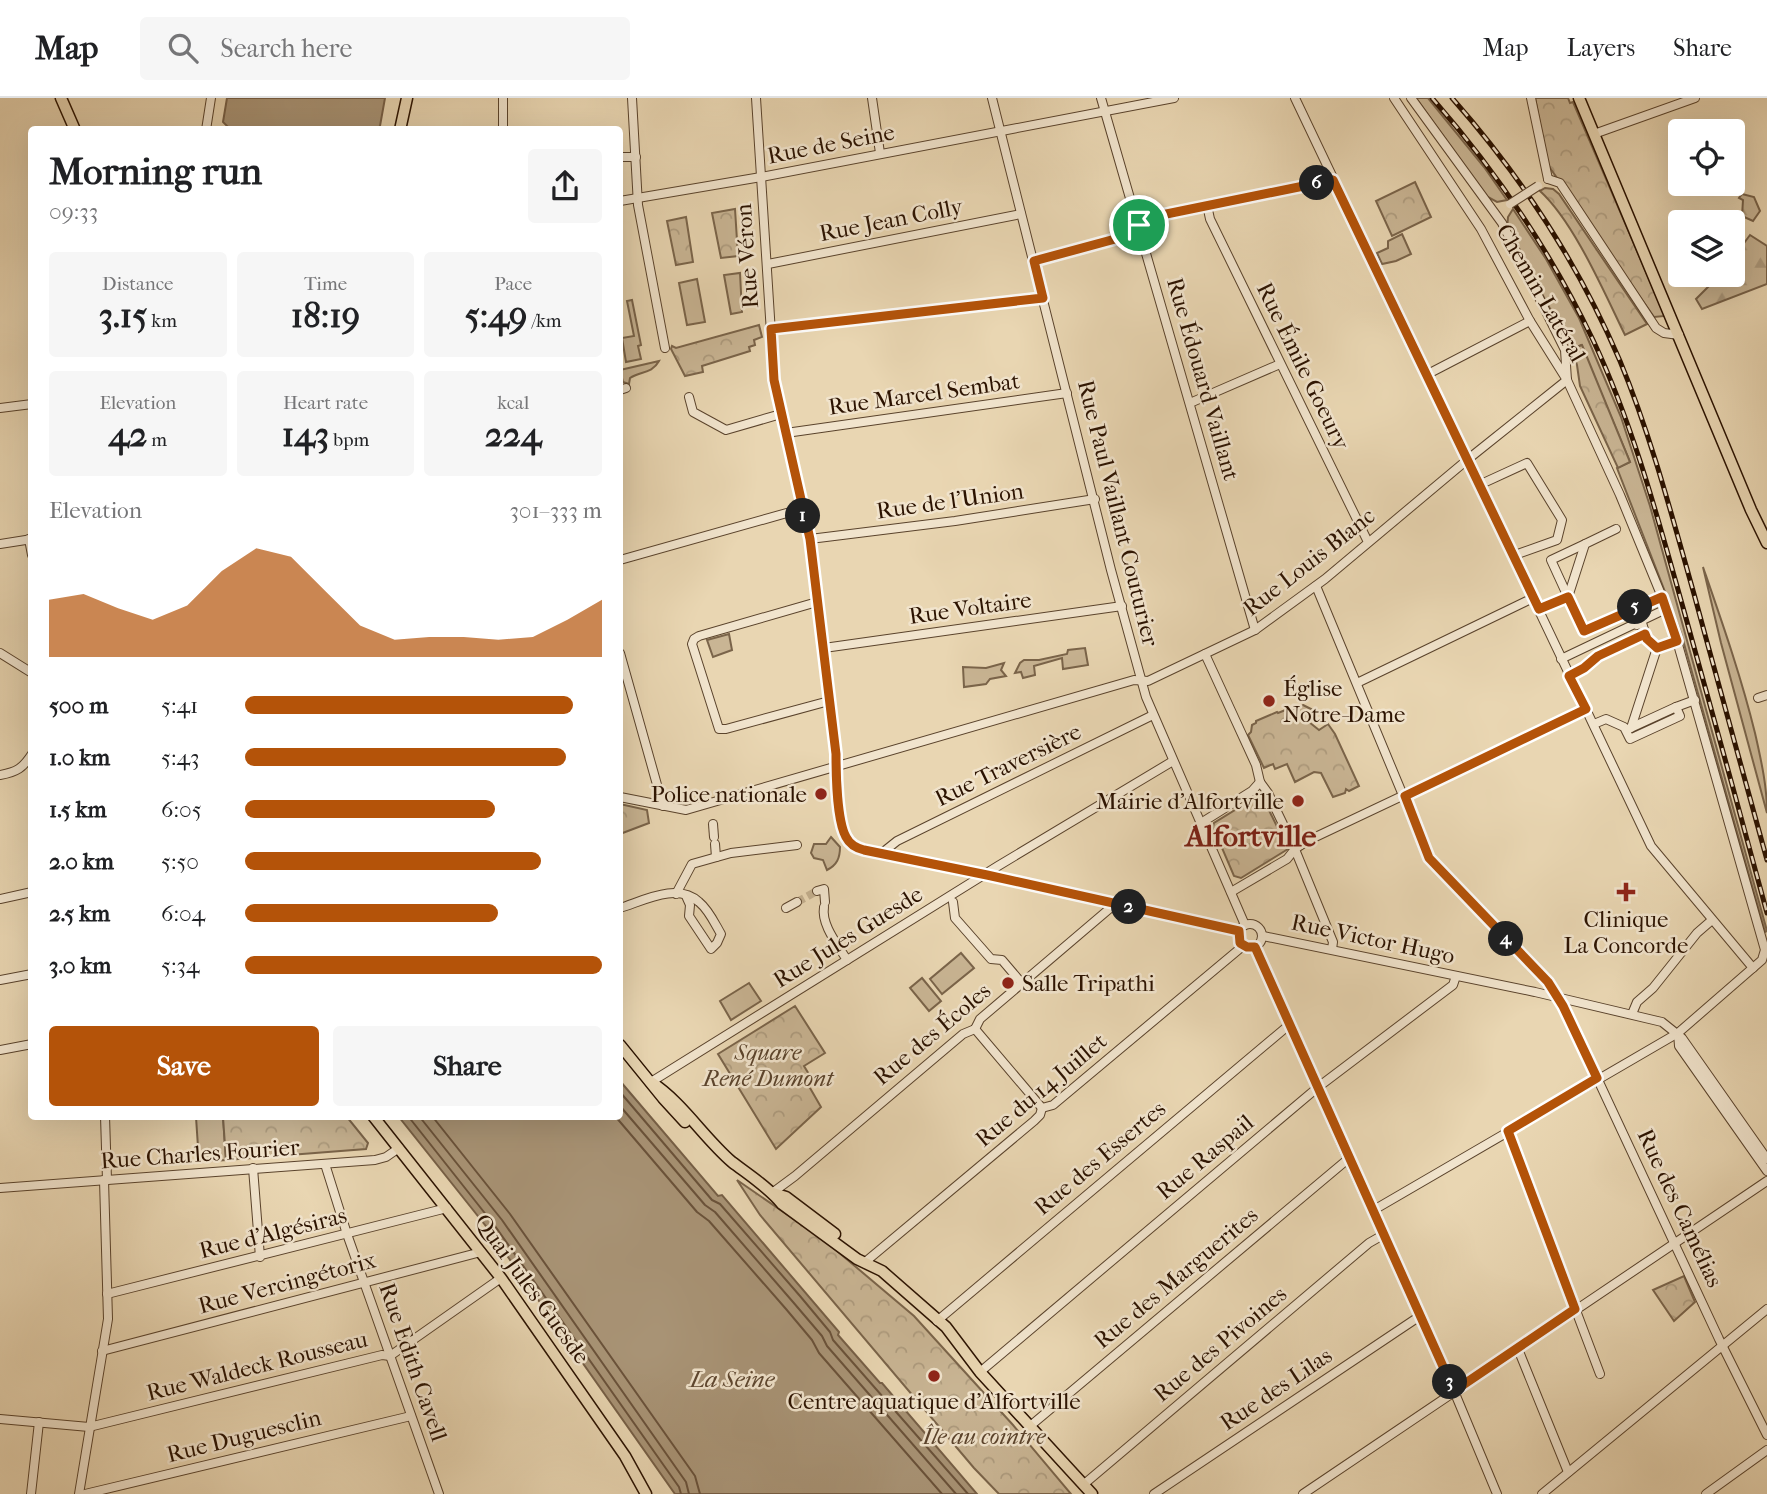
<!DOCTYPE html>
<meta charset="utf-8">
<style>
body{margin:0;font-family:"IM FELL French Canon",serif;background:#f6f6f6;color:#202124;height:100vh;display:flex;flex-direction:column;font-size:26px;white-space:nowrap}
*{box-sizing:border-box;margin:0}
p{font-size:23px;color:#757577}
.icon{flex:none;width:38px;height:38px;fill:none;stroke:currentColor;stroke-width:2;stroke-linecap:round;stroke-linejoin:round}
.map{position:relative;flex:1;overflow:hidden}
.sheet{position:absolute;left:28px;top:28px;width:595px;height:994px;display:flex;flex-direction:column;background:#fff;border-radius:7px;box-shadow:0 7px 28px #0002}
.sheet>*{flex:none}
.tools{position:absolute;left:1668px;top:21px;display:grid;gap:14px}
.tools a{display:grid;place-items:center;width:77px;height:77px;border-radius:7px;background:#fff;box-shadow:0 7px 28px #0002;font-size:35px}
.pin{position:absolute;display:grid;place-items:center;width:60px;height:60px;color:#fff;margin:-30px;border:4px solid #fff;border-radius:50%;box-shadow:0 2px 7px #0007}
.km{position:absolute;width:35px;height:35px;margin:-18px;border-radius:50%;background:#222;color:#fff;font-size:19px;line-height:35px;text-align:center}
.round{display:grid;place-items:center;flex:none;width:74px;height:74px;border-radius:7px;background:#f6f6f6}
.overview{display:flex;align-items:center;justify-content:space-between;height:119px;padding:0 21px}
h1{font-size:38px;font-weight:700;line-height:52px}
.figures{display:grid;grid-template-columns:repeat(3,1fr);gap:10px;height:119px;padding:7px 21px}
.figures div{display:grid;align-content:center;border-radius:7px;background:#f6f6f6;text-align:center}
.figures b{font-size:35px;font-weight:700}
.figures small{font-size:19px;font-weight:400}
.figures p{font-size:19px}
.chart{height:196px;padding:14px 21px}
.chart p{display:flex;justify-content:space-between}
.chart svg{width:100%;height:126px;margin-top:7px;fill:#b45309;opacity:.7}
.cta{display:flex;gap:14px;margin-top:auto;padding:14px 21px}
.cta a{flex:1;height:80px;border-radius:7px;background:#b45309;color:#fff;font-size:28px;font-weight:700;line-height:80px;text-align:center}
.cta a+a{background:#f6f6f6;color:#202124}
ul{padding:0 21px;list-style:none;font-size:23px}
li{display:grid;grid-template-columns:112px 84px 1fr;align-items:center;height:52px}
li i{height:18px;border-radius:9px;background:#b45309}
header{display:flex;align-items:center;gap:42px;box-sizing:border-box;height:98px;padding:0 35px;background:#fff;border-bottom:2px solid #e0e0e0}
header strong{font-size:33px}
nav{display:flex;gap:38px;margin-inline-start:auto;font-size:24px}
.search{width:490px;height:63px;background:#f6f6f6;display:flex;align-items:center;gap:18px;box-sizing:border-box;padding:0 24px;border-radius:7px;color:#757577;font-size:26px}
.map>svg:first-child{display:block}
.green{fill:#c9b594;stroke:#7a644a;stroke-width:2}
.forest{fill:url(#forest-firs);stroke:#7a644a;stroke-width:2}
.park{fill:url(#park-crowns);stroke:#7a644a;stroke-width:2}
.water{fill:#a89375;stroke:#765f46;stroke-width:2}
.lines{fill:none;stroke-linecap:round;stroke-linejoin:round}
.shore{stroke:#6a523a;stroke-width:2}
.minor-tunnel{stroke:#c3af8e;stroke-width:8;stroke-dasharray:8 4;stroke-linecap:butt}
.minor-casing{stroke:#5a432c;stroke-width:10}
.major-casing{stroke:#2b1200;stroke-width:13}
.minor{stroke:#f1e4cd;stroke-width:8}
.major{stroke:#e9d6b2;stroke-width:10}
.rail-casing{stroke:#2b1200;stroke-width:5}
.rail{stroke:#f1e4cd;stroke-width:2.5;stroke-dasharray:8;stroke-linecap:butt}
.minor-bridge-casing{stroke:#5a432c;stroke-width:10;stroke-linecap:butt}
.minor-bridge{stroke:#f1e4cd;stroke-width:8}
.route-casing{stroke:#fff;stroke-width:14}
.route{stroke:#b45309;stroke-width:9}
.poi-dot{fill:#8f2418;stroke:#f1e4cd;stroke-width:2.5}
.labels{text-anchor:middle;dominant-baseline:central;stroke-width:5;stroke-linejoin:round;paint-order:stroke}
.street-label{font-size:23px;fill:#2b1200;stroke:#f1e4cd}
.poi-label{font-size:23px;fill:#2b1200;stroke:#f1e4cd;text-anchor:start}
.park-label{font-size:23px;font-style:italic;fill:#5a432c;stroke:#f1e4cd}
.water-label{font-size:24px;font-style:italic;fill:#5d462f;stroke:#f1e4cd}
.district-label{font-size:30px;font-weight:bold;fill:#7a1f14;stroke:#f1e4cd}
</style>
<header>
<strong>Map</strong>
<div class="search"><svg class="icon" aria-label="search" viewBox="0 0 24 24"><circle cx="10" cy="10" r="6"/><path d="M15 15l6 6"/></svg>Search here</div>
<nav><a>Map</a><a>Layers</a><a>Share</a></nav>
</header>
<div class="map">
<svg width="1767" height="1396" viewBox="0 0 1767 1396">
<defs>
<pattern id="forest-firs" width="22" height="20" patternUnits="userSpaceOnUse" patternTransform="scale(1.75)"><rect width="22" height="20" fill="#c9b594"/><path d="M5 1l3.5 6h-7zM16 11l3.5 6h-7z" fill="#ad9b7e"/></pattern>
<pattern id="park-crowns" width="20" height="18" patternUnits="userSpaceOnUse" patternTransform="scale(1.75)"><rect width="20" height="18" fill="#c9b594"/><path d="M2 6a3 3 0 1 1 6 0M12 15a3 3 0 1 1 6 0" fill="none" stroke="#ad9b7e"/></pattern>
</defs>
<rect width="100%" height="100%" fill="#e9d6b2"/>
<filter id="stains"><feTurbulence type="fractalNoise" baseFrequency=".00286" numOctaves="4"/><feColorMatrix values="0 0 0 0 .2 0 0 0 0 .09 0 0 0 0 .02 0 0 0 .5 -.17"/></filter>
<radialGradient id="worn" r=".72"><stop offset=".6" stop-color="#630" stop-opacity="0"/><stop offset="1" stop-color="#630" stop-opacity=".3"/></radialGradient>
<g class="green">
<polygon points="1416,0 1428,0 1484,69 1507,102 1497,104 1486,98"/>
<polygon points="1513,111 1546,161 1579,220 1621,319 1650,408 1767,833 1765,834 1681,535 1617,370 1630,364 1581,247 1572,251 1571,249 1507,132 1508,119"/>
<polygon points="1402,136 1411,156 1396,163 1382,166 1377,155 1388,150 1388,143"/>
<polygon points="740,175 742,214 731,216 724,177"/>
<polygon points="697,181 705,224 687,227 679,185"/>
<polygon points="632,202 641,247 638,248 641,261 626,264 622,240 634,238 627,203"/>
<path d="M659,263C652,276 640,273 630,280L629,286L623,284L620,272Z"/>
<path d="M1703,469C1722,524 1741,578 1755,635C1761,662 1767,687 1767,715L1721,545Z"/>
<polygon points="729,536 732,552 713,559 707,542"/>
<polygon points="1085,550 1088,567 1063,571 1062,560 1034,568 1035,577 1023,580 1021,574 1015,575 1020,565 1024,562 1039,562 1067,556 1068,552"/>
<polygon points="1004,565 1001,572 1006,578 990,581 986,586 964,589 963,569 986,570"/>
<path d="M831,739L840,749C840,760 837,767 827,772L823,762L814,760L811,755L814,746H826Z"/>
<polygon points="961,855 974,870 942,896 930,881"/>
<polygon points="922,880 941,903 929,913 910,890"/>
<polygon points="749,885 761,903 731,922 720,903"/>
<polygon points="196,1019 223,1019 226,1062 199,1064"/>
</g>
<g class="forest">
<polygon points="1742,96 1754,99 1760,113 1753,123 1742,118 1743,102 1739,100"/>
<polygon points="1750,137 1767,148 1767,186 1702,211 1696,201 1720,177 1732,177 1733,160"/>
</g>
<g class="park">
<polygon points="1535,0 1568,0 1570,5 1573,4 1665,218 1654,219 1548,67"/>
<polygon points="1415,84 1431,119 1392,138 1376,103"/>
<path d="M1545,90L1553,91L1559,96L1647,226L1625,237C1604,194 1574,124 1540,93Z"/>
<polygon points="735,111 738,158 721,160 712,115"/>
<polygon points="686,119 693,164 676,167 667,123"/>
<polygon points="759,227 762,239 754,242 755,247 749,249 750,253 702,268 703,274 685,278 671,251 672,248 676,250"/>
<polygon points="1582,247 1630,364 1618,370 1580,288 1577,267 1572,251"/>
<polygon points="1303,607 1315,613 1309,624 1319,632 1328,626 1335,636 1359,688 1349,693 1346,691 1345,695 1333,699 1321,675 1314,674 1295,684 1287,666 1275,671 1273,666 1264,670 1248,637 1251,634 1252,627 1256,625 1256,623 1277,614 1278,615 1288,611 1290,613"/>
<polygon points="1261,696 1288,751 1241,780 1234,778 1213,729 1214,725"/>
<polygon points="620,706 647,712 649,725 620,736"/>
<polygon points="795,908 825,955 804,968 810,978 806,983 821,1009 776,1051 718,956"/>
<polygon points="223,1019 347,1019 368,1045 366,1051 226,1062"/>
<polygon points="737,1082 824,1142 914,1218 1013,1327 1071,1396 999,1396 974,1370 760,1117"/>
<polygon points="1684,1178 1695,1204 1674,1223 1653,1192"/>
</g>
<g class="water">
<polygon points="227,0 385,0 380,28 375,32 230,31 223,24"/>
<polygon points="620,983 718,1098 722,1097 839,1234 838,1237 880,1285 882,1285 977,1396 675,1396 489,1132 399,1019 620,1018"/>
</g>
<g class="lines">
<g class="shore">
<polyline points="620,994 712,1102 720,1106 800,1198 830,1234 833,1242 968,1396"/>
<polyline points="620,1008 705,1107 715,1114 793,1204 822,1238 827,1248 956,1396"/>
<polyline points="408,1018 495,1128 679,1389 681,1396"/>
<polyline points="419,1018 502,1122 686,1384 689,1396"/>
<polyline points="432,1018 510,1116 695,1378 700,1396"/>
<polyline points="615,1018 697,1114 709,1123 786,1211 812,1242 819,1255 942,1396"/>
</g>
<polyline class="minor-tunnel" points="797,804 817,793"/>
<defs>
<g id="minor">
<polyline points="503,0 503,32"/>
<polyline points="632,0 638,107 665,250"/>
<path d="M756,0L774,282L810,441L836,656C836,675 837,723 846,739C850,747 856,750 864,752L987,777L1239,833"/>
<polyline points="872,0 880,55"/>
<polyline points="992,0 1111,472 1146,599 1245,827"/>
<polyline points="1101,0 1255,532"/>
<polyline points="1295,0 1651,748 1753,870"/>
<polyline points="1411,0 1502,125 1565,252 1567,282"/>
<polyline points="1531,0 1548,81"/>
<polyline points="206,32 211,0"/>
<polyline points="1594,36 1695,0"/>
<polyline points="620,59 636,59"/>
<polyline points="1548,81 1560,85 1656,230 1664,235 1679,237"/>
<polyline points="620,103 761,79 1174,0"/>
<polyline points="1207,107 1210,121 1368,444"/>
<polyline points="1137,122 1333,82"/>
<polyline points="1034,163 1141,134"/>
<polyline points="768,166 1021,116"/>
<polyline points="771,231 1043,200"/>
<polyline points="1426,277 1530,223"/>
<polyline points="620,292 626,290"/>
<polyline points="689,299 693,314 726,332 781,316"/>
<polyline points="1190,305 1280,266"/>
<polyline points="0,310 32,306"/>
<polyline points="786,335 1067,295"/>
<polyline points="1479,387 1527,365 1562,422 1557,442 1512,458"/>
<polyline points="29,441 32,457"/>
<polyline points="810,441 955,423 1095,401"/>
<polyline points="0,446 32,441"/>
<polyline points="620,462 801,411"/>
<polyline points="1316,488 1429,760 1548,884 1563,907 1719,1241 1767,1337"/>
<polyline points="1568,499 1585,446 1616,431"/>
<polyline points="1568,499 1551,462 1585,446"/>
<polyline points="817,504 699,538 694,541 692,546 719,631 726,631 829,603"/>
<polyline points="1539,511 1568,499 1584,533 1662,499"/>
<polyline points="1637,527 1642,525 1647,541 1657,550"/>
<polyline points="824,550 1122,508"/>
<polyline points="0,555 32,575"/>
<polyline points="620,555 663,708"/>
<polyline points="1205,556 1256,667 1260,684 1268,695 1294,749 1333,844 1332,851"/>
<polyline points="1561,561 1666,511"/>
<polyline points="1569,578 1584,570 1598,558 1645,536"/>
<polyline points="1357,585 1533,500"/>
<polyline points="1758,600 1767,597"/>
<polyline points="1676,609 1695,602"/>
<polyline points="1594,626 1606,621 1624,629 1630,641 1680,618 1676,609 1626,632"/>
<polyline points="1631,630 1657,550 1677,543"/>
<path d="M0,677C17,674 23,670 32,656"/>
<polyline points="620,699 686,712 1134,582 1148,583 1255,532 1325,481 1467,362 1567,282"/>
<polyline points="1201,725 1252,693 1260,684"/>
<polyline points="713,726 714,739"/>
<polyline points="715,746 716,759"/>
<polyline points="882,755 897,743 1153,617"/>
<polyline points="817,793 824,791 825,804"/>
<polyline points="1231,794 1287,761 1295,751 1307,743 1586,611"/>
<polyline points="676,796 692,766 731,755 797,747"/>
<polyline points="0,801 32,794"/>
<polyline points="953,804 955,820 991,861 1002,862 1019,882"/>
<path d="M824,809C821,827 838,847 847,862"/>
<path d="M620,810C643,803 677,784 699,804C709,812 715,826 721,836L717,845L711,851L689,818L690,807L686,798"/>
<polyline points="786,810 797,804"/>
<circle cx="1250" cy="838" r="12"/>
<polyline points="1263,838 1535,894 1662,924 1682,940 1767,1061"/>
<polyline points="1255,849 1348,1061 1454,1293 1497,1396"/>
<polyline points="0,882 32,876"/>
<polyline points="1632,916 1637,904 1653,890 1697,835 1712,822"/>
<polyline points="975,931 980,921 1115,806"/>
<polyline points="975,931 1042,1010"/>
<polyline points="1678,935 1679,948 1767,1073"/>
<polyline points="0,952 32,946"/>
<polyline points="651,984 998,768 1173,663"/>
<polyline points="1042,1010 1053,1007 1243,848"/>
<polyline points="105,1018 107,1082"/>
<polyline points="1508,1033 1600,1276"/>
<polyline points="325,1066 347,1136 439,1396"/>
<polyline points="253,1070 260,1159"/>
<polyline points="0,1090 375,1062 386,1059 399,1050"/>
<polyline points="772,1095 795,1078 963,936 975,931"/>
<polyline points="1372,1113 1678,935 1762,862 1765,852 1677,543 1662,499 1620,397 1567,282 1530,223 1481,131 1394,0"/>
<polyline points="864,1165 1034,1023 1040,1017 1042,1010"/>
<polyline points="107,1196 447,1110"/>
<polyline points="937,1223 1289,927"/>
<polyline points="1518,1251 1568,1374"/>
<polyline points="102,1253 481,1154"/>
<polyline points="980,1274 1317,990 1453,887 1456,878"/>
<polyline points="0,1321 89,1329 382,1257 390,1258 501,1180"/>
<polyline points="1029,1329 1348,1061"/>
<polyline points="1083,1387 1369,1145 1383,1137"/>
<polyline points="31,1396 39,1324"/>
<polyline points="79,1396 108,1221 104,1082"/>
<polyline points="85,1396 411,1318"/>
<polyline points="1154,1396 1420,1218"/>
<polyline points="1303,1396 1767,1083"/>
<polyline points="1542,1396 1767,1211"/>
<polyline points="1706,1396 1767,1352"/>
</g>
<g id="major">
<polyline points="61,0 75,32"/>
<polyline points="1579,0 1751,412 1767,445"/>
<polyline points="400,32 407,0"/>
<polyline points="620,947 663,1000 685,1024"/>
<path d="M651,984C683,1005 703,1039 732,1064C749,1077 768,1089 782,1106L857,1161L882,1173L946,1229L980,1274L1092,1396"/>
<polyline points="373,1018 501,1180 625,1358 646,1396"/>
<polyline points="773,1095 786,1099 835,1136"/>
</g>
</defs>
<use href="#minor" class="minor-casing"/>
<use href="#major" class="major-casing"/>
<use href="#minor" class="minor"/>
<use href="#major" class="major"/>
<defs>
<g id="rail">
<path d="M1432,0C1496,73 1551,154 1593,242C1634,329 1658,421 1684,513C1712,614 1740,714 1767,815"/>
<path d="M1452,0C1521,78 1579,167 1620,263C1651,338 1672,418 1694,496C1718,585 1743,674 1767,762"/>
</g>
</defs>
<use href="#rail" class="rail-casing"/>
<use href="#rail" class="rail"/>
<defs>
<polyline id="minor-bridge" points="1510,106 1538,88"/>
</defs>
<use href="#minor-bridge" class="minor-bridge-casing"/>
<use href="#minor-bridge" class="minor-bridge"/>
</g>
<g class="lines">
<defs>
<path id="route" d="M1333,82L1539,511L1568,499L1584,533L1662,499L1677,543L1657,550L1647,541L1645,536L1598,558L1584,570L1569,578L1586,611L1405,698L1429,760L1548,884L1563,908L1597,980L1508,1033L1575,1211L1454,1293L1255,849H1247L1240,845L1239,833L987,777L864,752C856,750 850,747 846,739C837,723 836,675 836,656L810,441L774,282L771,231L1043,200L1034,163L1141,134L1137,122Z"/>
</defs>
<use href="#route" class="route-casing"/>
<use href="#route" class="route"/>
</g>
<g class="poi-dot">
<circle cx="1269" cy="603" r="7"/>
<circle cx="821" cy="696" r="7"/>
<circle cx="1298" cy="703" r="7"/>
<path d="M1622.5 783.5h7v7h7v7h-7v7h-7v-7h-7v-7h7z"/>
<circle cx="1008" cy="885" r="7"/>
<circle cx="934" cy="1278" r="7"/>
</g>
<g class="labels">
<g class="street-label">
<text transform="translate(831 46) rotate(-11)">Rue de Seine</text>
<text transform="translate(891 122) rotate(-11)">Rue Jean Colly</text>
<text transform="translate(747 158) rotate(-94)">Rue Véron</text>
<text transform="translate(1541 195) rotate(60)">Chemin Latéral</text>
<text transform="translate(1303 268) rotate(64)">Rue Émile Goeury</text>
<text transform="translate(1203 281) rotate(74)">Rue Édouard Vaillant</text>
<text transform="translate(924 296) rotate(-8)">Rue Marcel Sembat</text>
<text transform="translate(950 403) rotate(-8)">Rue de l'Union</text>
<text transform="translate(1118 415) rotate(76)">Rue Paul Vaillant Couturier</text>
<text transform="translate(1309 464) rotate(-38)">Rue Louis Blanc</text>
<text transform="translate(970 510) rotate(-8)">Rue Voltaire</text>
<text transform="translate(1008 667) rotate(-26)">Rue Traversière</text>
<text transform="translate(848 839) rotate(-32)">Rue Jules Guesde</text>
<text transform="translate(1373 841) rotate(12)">Rue Victor Hugo</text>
<text transform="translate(932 936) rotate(-40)">Rue des Écoles</text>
<text transform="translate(1041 992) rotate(-40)">Rue du 14 Juillet</text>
<text transform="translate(200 1056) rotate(-4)">Rue Charles Fourier</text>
<text transform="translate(1205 1059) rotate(-40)">Rue Raspail</text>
<text transform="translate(1100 1060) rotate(-40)">Rue des Essertes</text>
<text transform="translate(1680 1110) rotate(65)">Rue des Camélias</text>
<text transform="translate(273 1135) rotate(-14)">Rue d'Algésiras</text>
<text transform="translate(1176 1180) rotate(-40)">Rue des Marguerites</text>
<text transform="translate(287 1185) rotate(-15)">Rue Vercingétorix</text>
<text transform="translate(532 1191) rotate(54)">Quai Jules Guesde</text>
<text transform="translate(1220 1246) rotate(-40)">Rue des Pivoines</text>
<text transform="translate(413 1264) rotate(71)">Rue Edith Cavell</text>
<text transform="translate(257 1268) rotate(-14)">Rue Waldeck Rousseau</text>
<text transform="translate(1276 1291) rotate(-34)">Rue des Lilas</text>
<text transform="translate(244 1338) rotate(-14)">Rue Duguesclin</text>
</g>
<g class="poi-label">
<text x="1283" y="590">Église<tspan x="1283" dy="26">Notre-Dame</tspan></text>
<text x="807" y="696" text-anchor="end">Police nationale</text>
<text x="1284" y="703" text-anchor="end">Mairie d'Alfortville</text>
<text x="1626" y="821" text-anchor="middle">Clinique<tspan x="1626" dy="26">La Concorde</tspan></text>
<text x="1022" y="885">Salle Tripathi</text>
<text x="934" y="1303" text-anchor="middle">Centre aquatique d’Alfortville</text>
</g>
<g class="park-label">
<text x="768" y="954">Square<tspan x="768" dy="26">René Dumont</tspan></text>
<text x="984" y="1338">Île au cointre</text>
</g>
<g class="water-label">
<text x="732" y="1281">La Seine</text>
</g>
<g class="district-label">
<text x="1251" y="738">Alfortville</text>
</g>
</g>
<rect width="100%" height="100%" filter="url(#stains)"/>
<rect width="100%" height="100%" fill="url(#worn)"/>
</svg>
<div class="tools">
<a><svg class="icon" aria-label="locate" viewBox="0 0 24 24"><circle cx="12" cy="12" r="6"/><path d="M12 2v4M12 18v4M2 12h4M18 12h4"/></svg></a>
<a><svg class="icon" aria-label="layers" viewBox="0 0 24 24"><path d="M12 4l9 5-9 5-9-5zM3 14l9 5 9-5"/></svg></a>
</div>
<div class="pin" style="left:1139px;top:127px;background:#1e9e55"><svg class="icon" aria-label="arrive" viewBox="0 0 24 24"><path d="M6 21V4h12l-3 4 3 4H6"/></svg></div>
<b class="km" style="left:803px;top:418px">1</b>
<b class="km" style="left:1129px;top:809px">2</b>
<b class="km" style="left:1450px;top:1284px">3</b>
<b class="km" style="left:1506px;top:841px">4</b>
<b class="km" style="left:1635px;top:509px">5</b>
<b class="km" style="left:1317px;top:85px">6</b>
<section class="sheet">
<div class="overview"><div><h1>Morning run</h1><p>09:33</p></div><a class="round"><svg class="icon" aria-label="share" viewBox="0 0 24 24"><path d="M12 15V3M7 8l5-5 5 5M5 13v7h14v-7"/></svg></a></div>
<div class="figures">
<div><p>Distance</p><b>3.15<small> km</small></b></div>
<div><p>Time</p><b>18:19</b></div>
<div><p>Pace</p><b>5:49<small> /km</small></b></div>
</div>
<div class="figures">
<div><p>Elevation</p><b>42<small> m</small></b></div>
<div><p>Heart rate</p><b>143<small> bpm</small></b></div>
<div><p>kcal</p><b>224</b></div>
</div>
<div class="chart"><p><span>Elevation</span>301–333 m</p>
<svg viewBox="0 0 160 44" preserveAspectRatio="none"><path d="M0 44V24L10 22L20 27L30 31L40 26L50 14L60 6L70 9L80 21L90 33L100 38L110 37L120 37L130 38L140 37L150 31L160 24V44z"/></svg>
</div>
<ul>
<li><b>500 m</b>5:41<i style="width:92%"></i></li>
<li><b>1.0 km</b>5:43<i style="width:90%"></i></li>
<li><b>1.5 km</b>6:05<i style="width:70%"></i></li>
<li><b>2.0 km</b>5:50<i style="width:83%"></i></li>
<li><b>2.5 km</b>6:04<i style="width:71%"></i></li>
<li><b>3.0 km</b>5:34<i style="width:100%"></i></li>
</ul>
<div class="cta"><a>Save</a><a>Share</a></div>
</section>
</div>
